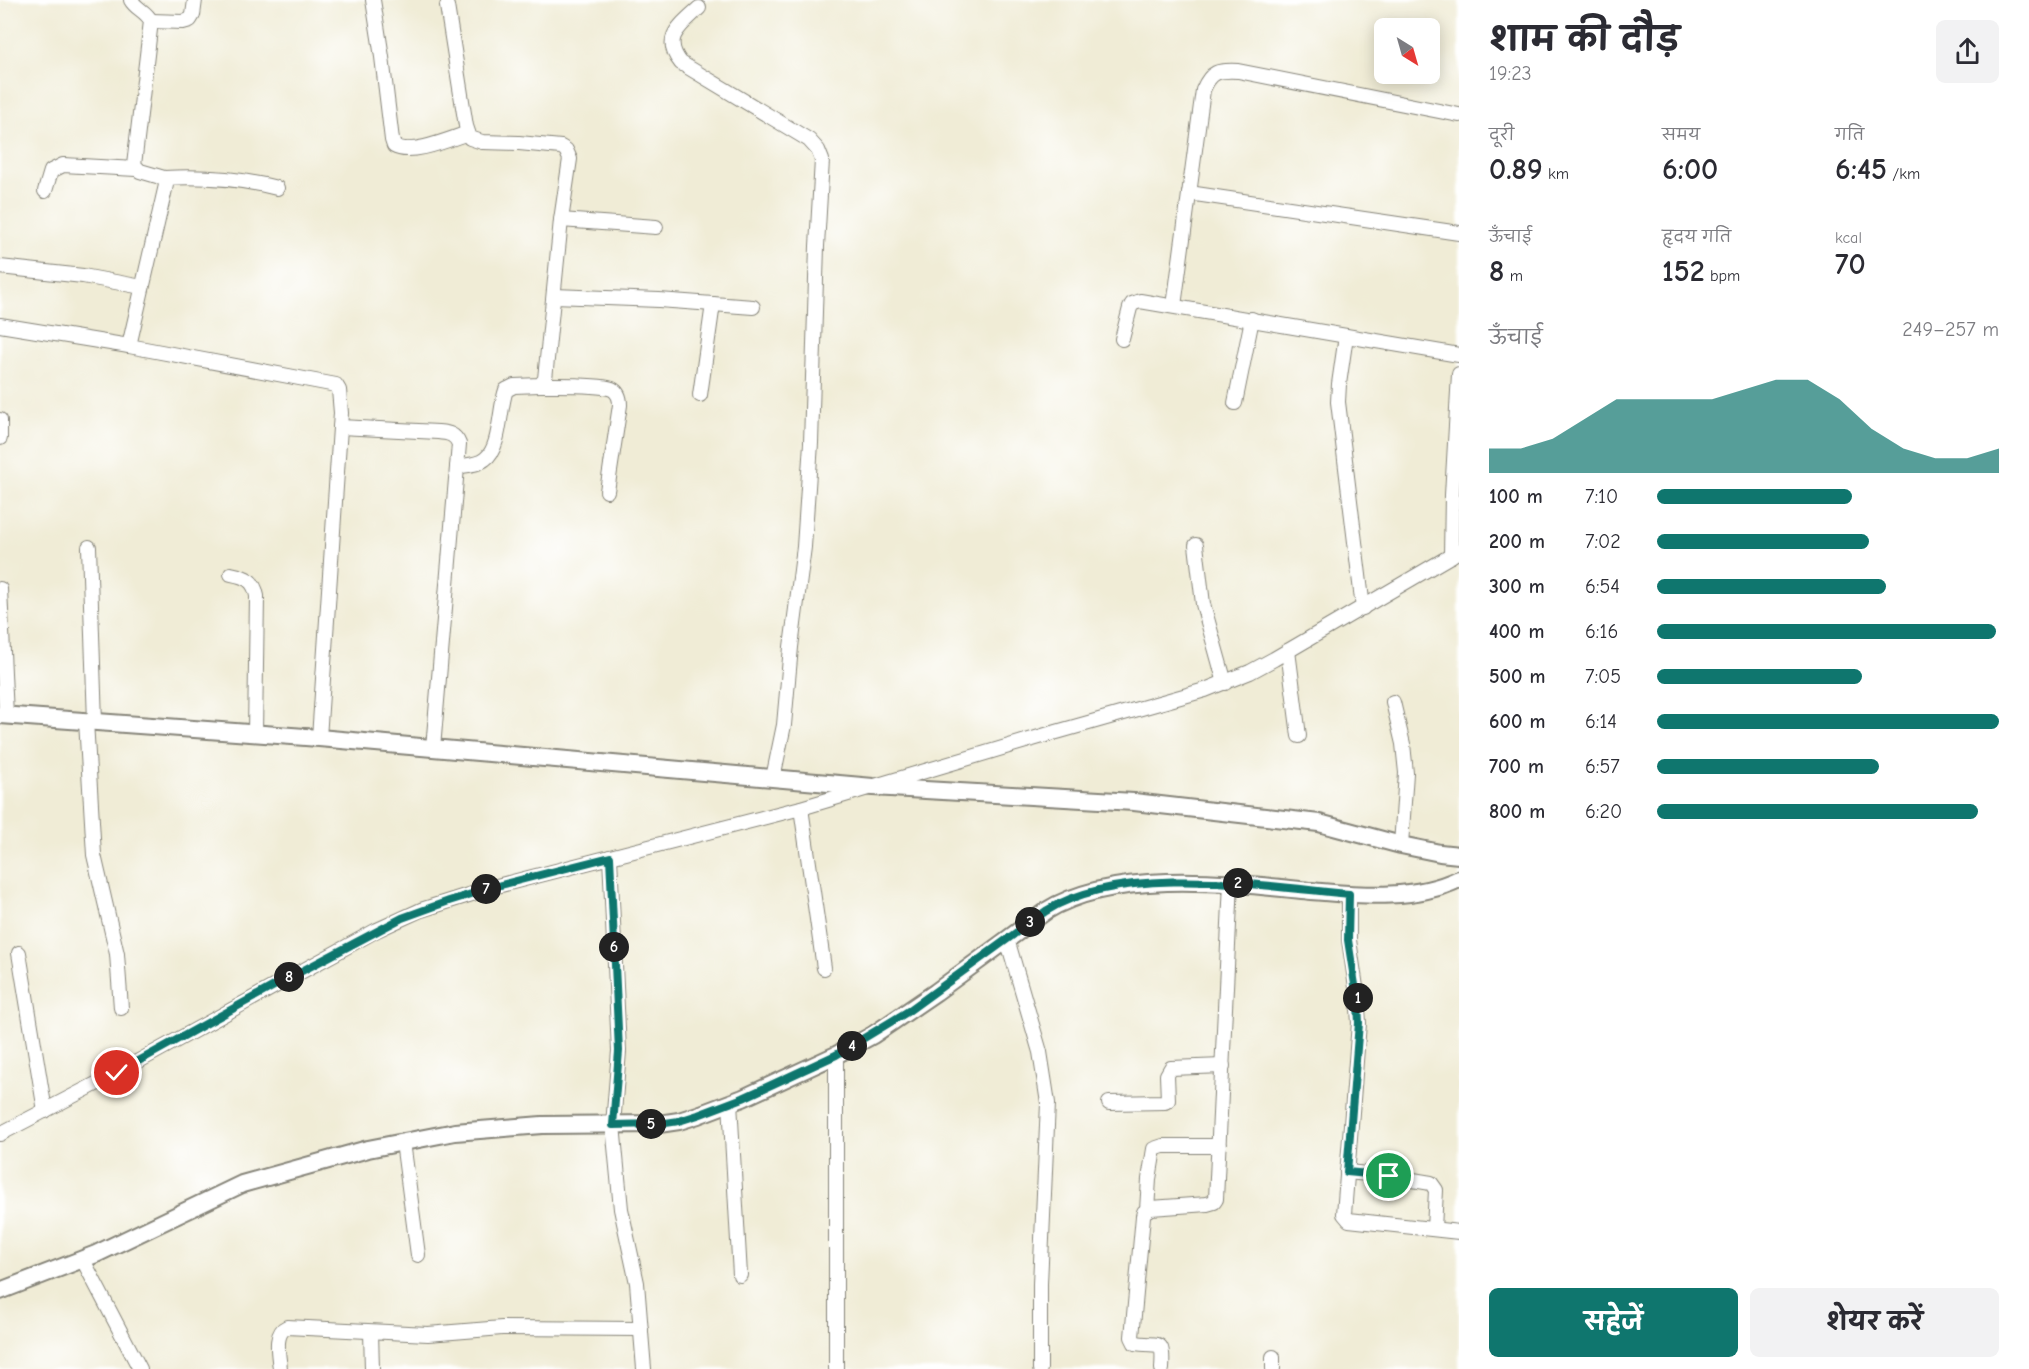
<!DOCTYPE html>
<html lang="hi">
<meta charset="utf-8">
<style>
body{margin:0;font-family:"Comic Neue","Playpen Sans Deva",sans-serif;background:#f2f2f3;color:#2b2b33;height:100vh;display:flex;flex-direction:column;font-size:22px;white-space:nowrap}
*{box-sizing:border-box;margin:0}
p{font-size:20px;color:#7c7c81}
.icon{flex:none;width:33px;height:33px;fill:none;stroke:currentColor;stroke-width:2;stroke-linecap:round;stroke-linejoin:round}
.map{position:relative;flex:1;overflow:hidden}
.details{display:flex;flex-direction:column;background:#fff;width:570px}
.details>*{flex:none}
.needle{width:39px;rotate:143deg}
.fabs{position:absolute;left:1374px;top:18px;display:grid;gap:12px}
.fabs a{display:grid;place-items:center;width:66px;height:66px;border-radius:9px;background:#fff;box-shadow:0 3px 15px #0003;font-size:30px}
.pin{position:absolute;display:grid;place-items:center;width:51px;height:51px;color:#fff;margin:-26px;border:3px solid #fff;border-radius:50%;box-shadow:0 2px 6px #0007}
.km{position:absolute;width:30px;height:30px;margin:-15px;border-radius:50%;background:#222;color:#fff;font-size:16px;line-height:30px;text-align:center}
.round{display:grid;place-items:center;flex:none;width:63px;height:63px;border-radius:9px;background:#f2f2f3}
.overview{display:flex;align-items:center;justify-content:space-between;height:102px;padding:0 30px}
h1{font-size:33px;font-weight:700;line-height:45px}
.figures{display:grid;grid-template-columns:repeat(3,1fr);gap:9px;height:102px;padding:6px 30px}
.figures div{display:grid;align-content:center}
.figures b{font-size:30px;font-weight:700}
.figures small{font-size:16px;font-weight:400}
.figures p{font-size:16px}
.chart{height:168px;padding:12px 30px}
.chart p{display:flex;justify-content:space-between}
.chart svg{width:100%;height:108px;margin-top:6px;fill:#0f766e;opacity:.7}
.button{display:flex;gap:12px;margin-top:auto;padding:12px 30px}
.button a{flex:1;height:69px;border-radius:9px;background:#0f766e;color:#fff;font-size:24px;font-weight:700;line-height:69px;text-align:center}
.button a+a{background:#f2f2f3;color:#2b2b33}
ul{padding:0 30px;list-style:none;font-size:20px}
li{display:grid;grid-template-columns:96px 72px 1fr;align-items:center;height:45px}
li i{height:15px;border-radius:8px;background:#0f766e}
main{display:flex;flex:1;min-height:0}
.map>svg:first-child{display:block}
.lines{fill:none;stroke-linecap:round;stroke-linejoin:round}
.minor-casing{stroke:#868479;stroke-width:16}
.tertiary-casing{stroke:#868479;stroke-width:20}
.minor{stroke:#fff;stroke-width:14}
.tertiary{stroke:#fff;stroke-width:16}
.route-casing{stroke:#fff;stroke-width:12}
.route{stroke:#0f766e;stroke-width:8}
</style>
<main>
<div class="map">
<svg width="1459" height="1369" viewBox="0 0 1459 1369">
<rect width="100%" height="100%" fill="#fff"/>
<filter id="ink" filterUnits="userSpaceOnUse"><feTurbulence type="fractalNoise" baseFrequency=".0167" numOctaves="2"/><feDisplacementMap in="SourceGraphic" scale="12" xChannelSelector="R" yChannelSelector="G"/><feConvolveMatrix kernelMatrix="1 2 1 2 8 2 1 2 1" color-interpolation-filters="sRGB"/></filter>
<filter id="wash" filterUnits="userSpaceOnUse"><feTurbulence type="fractalNoise" baseFrequency=".008" numOctaves="4" result="noise"/><feDisplacementMap in="SourceGraphic" scale="24" xChannelSelector="R" yChannelSelector="G"/><feGaussianBlur stdDeviation="1.35" result="paint"/><feColorMatrix in="noise" values="0 0 0 0 0 0 0 0 0 0 0 0 0 0 0 0 0 1.4 0 .05"/><feComposite in="paint" operator="in"/></filter>
<g filter="url(#wash)">
<rect width="100%" height="100%" fill="#f0ecd6"/>
</g>
<g filter="url(#ink)">
<g class="lines">
<defs>
<g id="minor">
<path d="M373,0L382,57L392,140L394,146C411,156 450,139 468,133"/>
<path d="M447,6L466,126L470,138L482,142L519,143L561,147L566,150L570,159L561,220L545,379L540,385L514,386L506,390C499,408 501,448 485,459C478,465 466,465 457,467"/>
<path d="M699,8C680,26 661,38 681,63L809,140L818,150L822,160L817,246L811,443L804,547L791,647L784,725L773,778"/>
<polyline points="151,21 183,22 190,20 193,15 195,0"/>
<path d="M164,178C203,176 239,178 277,188"/>
<polyline points="45,191 51,171 63,165 136,169"/>
<polyline points="1189,193 1459,233"/>
<polyline points="561,220 656,227"/>
<polyline points="0,267 83,276 142,287"/>
<polyline points="554,296 659,300 753,307"/>
<path d="M1174,306L1203,90C1211,71 1218,70 1238,71L1459,115"/>
<polyline points="0,325 129,346 336,385 339,390 341,413 319,738"/>
<polyline points="1346,336 1339,384 1338,402 1363,608"/>
<polyline points="1122,339 1130,308 1132,304 1140,301 1459,355"/>
<path d="M129,346L166,185L164,178L140,171L134,165L151,21C146,11 136,9 131,0"/>
<path d="M540,385C555,385 599,384 612,389C618,392 620,398 620,405L607,491"/>
<polyline points="700,395 713,304"/>
<polyline points="1235,403 1252,319"/>
<polyline points="0,420 0,438"/>
<path d="M340,427L438,432C449,433 455,434 459,444L433,748"/>
<polyline points="1196,545 1203,604 1225,683"/>
<polyline points="89,547 95,722"/>
<polyline points="1451,556 1452,495 1459,374"/>
<path d="M231,574C246,577 254,580 257,596L255,733"/>
<polyline points="0,589 6,715"/>
<polyline points="1288,651 1299,736"/>
<polyline points="1393,702 1403,744 1406,773 1401,845"/>
<polyline points="86,721 94,855 117,954 121,1008"/>
<polyline points="801,808 824,968"/>
<polyline points="610,857 619,1051 613,1125 621,1209 637,1283 644,1369"/>
<polyline points="1349,894 1349,940 1357,994 1359,1023 1344,1214 1349,1220 1459,1232"/>
<polyline points="1007,939 1040,1052 1048,1103 1040,1284 1040,1369"/>
<polyline points="19,953 45,1111"/>
<polyline points="730,1103 740,1275"/>
<polyline points="1109,1103 1165,1102 1168,1100 1167,1075 1171,1068 1223,1066"/>
<polyline points="0,1134 117,1073 377,930 421,910 497,886 801,808 1046,735 1205,690 1250,672 1274,659 1459,551"/>
<polyline points="403,1142 418,1255"/>
<polyline points="1347,1172 1389,1176 1431,1183 1436,1190 1434,1229"/>
<polyline points="1147,1210 1149,1179 1154,1149 1163,1146 1219,1146"/>
<polyline points="83,1260 140,1369"/>
<polyline points="371,1332 372,1369"/>
<polyline points="1273,1357 1273,1369"/>
<path d="M280,1369C279,1356 273,1333 287,1327L428,1334L502,1328L641,1329"/>
<polyline points="836,1369 836,1055"/>
<path d="M1162,1369C1164,1337 1160,1347 1135,1343L1132,1337L1143,1216L1144,1212L1151,1208L1207,1204L1214,1202L1216,1199L1231,882"/>
</g>
<g id="tertiary">
<polyline points="0,715 319,738 873,787 1134,802 1319,823 1401,845 1440,853 1459,855"/>
<path d="M0,1291L96,1254L242,1184L368,1149L455,1132L542,1125L659,1124L679,1121L698,1115L743,1098L836,1055L873,1035L936,992L1046,911C1116,868 1232,883 1311,891C1359,895 1414,901 1459,879"/>
</g>
</defs>
<use href="#minor" class="minor-casing"/>
<use href="#tertiary" class="tertiary-casing"/>
<use href="#minor" class="minor"/>
<use href="#tertiary" class="tertiary"/>
</g>
</g>
<g class="lines" filter="url(#ink)">
<defs>
<path id="route" d="M117,1073L283,981L402,918L449,901L497,886L610,857L619,1051L613,1125L659,1124L679,1121L698,1115L743,1098L836,1055L907,1012L1046,911C1123,863 1262,886 1349,894L1348,940L1358,1004L1359,1023L1347,1172L1389,1176"/>
</defs>
<use href="#route" class="route-casing"/>
<use href="#route" class="route"/>
</g>
</svg>
<div class="fabs">
<a><svg class="needle" viewBox="-14 -14 28 28"><path d="M0-13l5 13h-10z" fill="#e53935"/><path d="M0 13l5-13h-10z" fill="#7c7c81"/></svg></a>
</div>
<div class="pin" style="left:1389px;top:1176px;background:#1e9e55"><svg class="icon" aria-label="arrive" viewBox="0 0 24 24"><path d="M6 21V4h12l-3 4 3 4H6"/></svg></div>
<div class="pin" style="left:117px;top:1073px;background:#d93025"><svg class="icon" aria-label="check" viewBox="0 0 24 24"><path d="M5 12l5 5 9-10"/></svg></div>
<b class="km" style="left:1358px;top:998px">1</b>
<b class="km" style="left:1238px;top:883px">2</b>
<b class="km" style="left:1030px;top:922px">3</b>
<b class="km" style="left:852px;top:1046px">4</b>
<b class="km" style="left:651px;top:1124px">5</b>
<b class="km" style="left:614px;top:947px">6</b>
<b class="km" style="left:486px;top:889px">7</b>
<b class="km" style="left:289px;top:977px">8</b>
</div>
<section class="details">
<div class="overview"><div><h1>शाम की दौड़</h1><p>19:23</p></div><a class="round"><svg class="icon" aria-label="share" viewBox="0 0 24 24"><path d="M12 15V3M7 8l5-5 5 5M5 13v7h14v-7"/></svg></a></div>
<div class="figures">
<div><p>दूरी</p><b>0.89<small> km</small></b></div>
<div><p>समय</p><b>6:00</b></div>
<div><p>गति</p><b>6:45<small> /km</small></b></div>
</div>
<div class="figures">
<div><p>ऊँचाई</p><b>8<small> m</small></b></div>
<div><p>हृदय गति</p><b>152<small> bpm</small></b></div>
<div><p>kcal</p><b>70</b></div>
</div>
<div class="chart"><p><span>ऊँचाई</span>249–257 m</p>
<svg viewBox="0 0 160 44" preserveAspectRatio="none"><path d="M0 44V34L10 34L20 30L30 22L40 14L50 14L60 14L70 14L80 10L90 6L100 6L110 14L120 26L130 34L140 38L150 38L160 34V44z"/></svg>
</div>
<ul>
<li><b>100 m</b>7:10<i style="width:57%"></i></li>
<li><b>200 m</b>7:02<i style="width:62%"></i></li>
<li><b>300 m</b>6:54<i style="width:67%"></i></li>
<li><b>400 m</b>6:16<i style="width:99%"></i></li>
<li><b>500 m</b>7:05<i style="width:60%"></i></li>
<li><b>600 m</b>6:14<i style="width:100%"></i></li>
<li><b>700 m</b>6:57<i style="width:65%"></i></li>
<li><b>800 m</b>6:20<i style="width:94%"></i></li>
</ul>
<div class="button"><a>सहेजें</a><a>शेयर करें</a></div>
</section>
</main>
